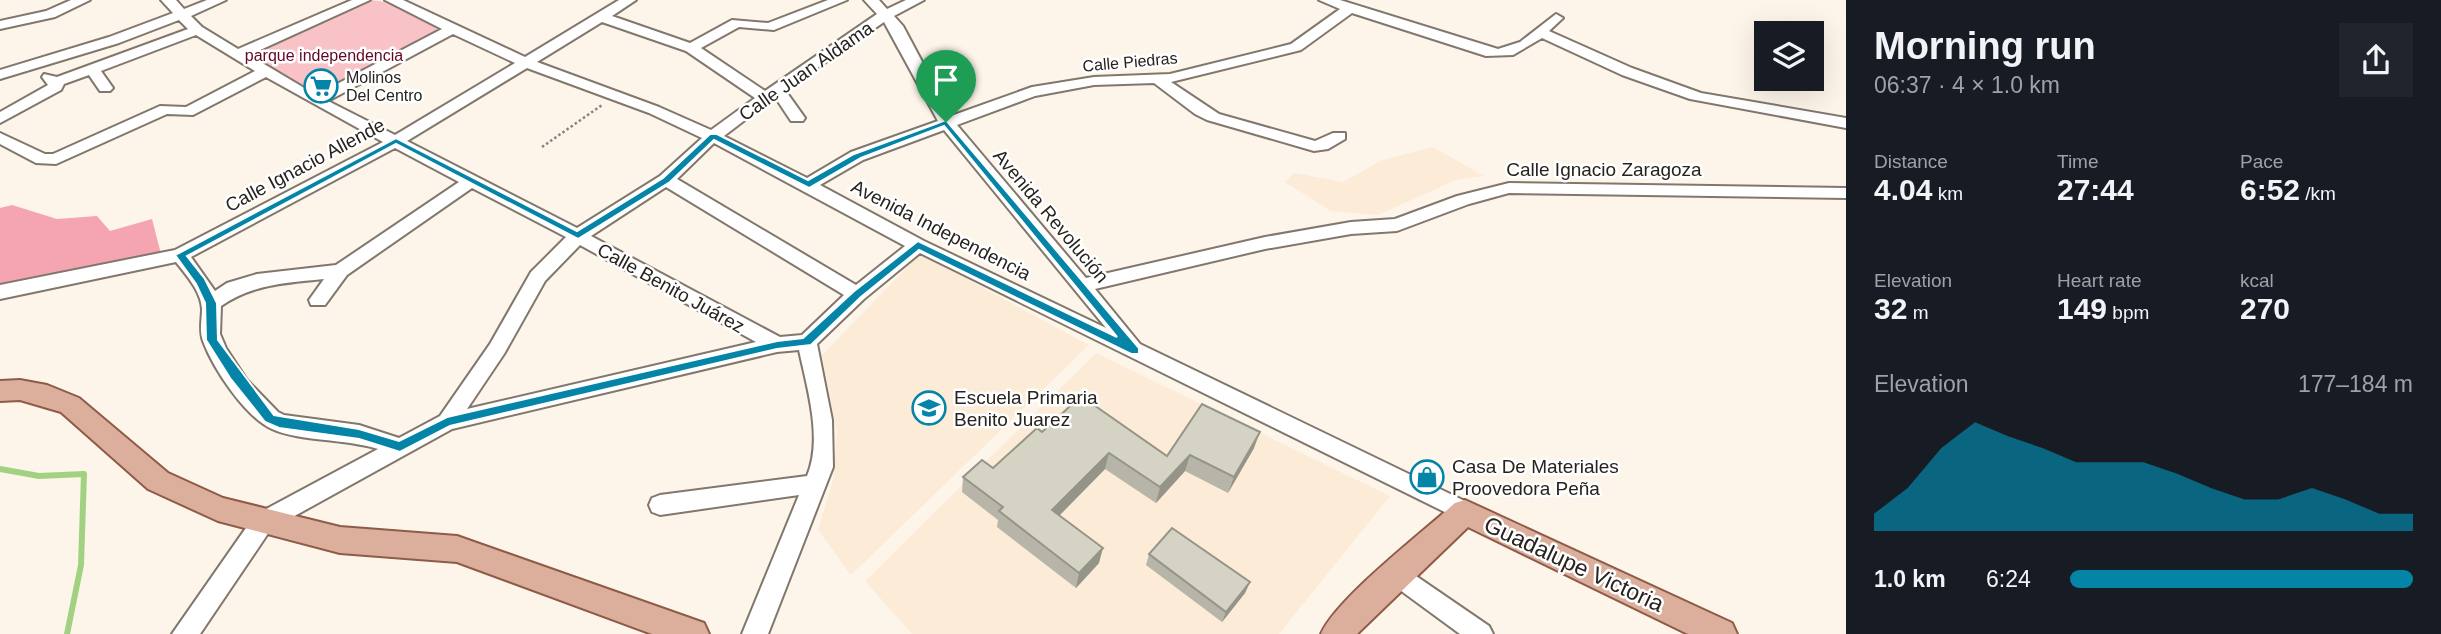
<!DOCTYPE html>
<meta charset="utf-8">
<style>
body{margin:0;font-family:Helvetica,sans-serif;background:#20242c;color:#f1f3f6;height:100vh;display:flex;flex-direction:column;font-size:26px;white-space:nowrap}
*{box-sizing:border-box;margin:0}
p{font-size:23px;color:#9ea1a6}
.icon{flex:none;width:38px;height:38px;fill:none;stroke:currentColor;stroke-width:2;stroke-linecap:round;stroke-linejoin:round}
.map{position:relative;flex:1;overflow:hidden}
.sheet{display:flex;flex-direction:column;background:#171b24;width:595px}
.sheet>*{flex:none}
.tools{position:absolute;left:1754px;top:21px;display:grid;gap:14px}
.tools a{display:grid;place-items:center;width:70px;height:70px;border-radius:0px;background:#171b24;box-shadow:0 7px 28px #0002;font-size:35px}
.pin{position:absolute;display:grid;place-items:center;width:60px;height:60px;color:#fff;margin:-72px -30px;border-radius:50% 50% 50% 0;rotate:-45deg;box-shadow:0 0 7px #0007}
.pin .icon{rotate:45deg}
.round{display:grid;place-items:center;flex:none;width:74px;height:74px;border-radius:0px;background:#20242c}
.overview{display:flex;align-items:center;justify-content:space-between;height:119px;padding:0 28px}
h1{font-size:38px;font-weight:800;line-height:52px}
.stats{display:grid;grid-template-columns:repeat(3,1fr);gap:10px;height:119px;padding:7px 28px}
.stats div{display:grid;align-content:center}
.stats b{font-size:30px;font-weight:800}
.stats small{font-size:19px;font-weight:400}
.stats p{font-size:19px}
.chart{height:196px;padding:14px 28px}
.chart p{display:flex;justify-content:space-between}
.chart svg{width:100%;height:126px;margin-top:7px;fill:#0485a8;opacity:.7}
ul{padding:0 28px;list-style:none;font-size:23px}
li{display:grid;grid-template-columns:112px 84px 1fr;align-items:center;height:52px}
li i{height:18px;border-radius:9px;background:#0485a8}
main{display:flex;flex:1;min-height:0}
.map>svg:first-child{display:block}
.built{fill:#fbebd7}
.green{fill:#f8c2c7}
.forest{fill:#f5a5af}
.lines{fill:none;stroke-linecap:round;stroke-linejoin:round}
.stream{stroke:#a2d281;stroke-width:6}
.minor-casing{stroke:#81776c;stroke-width:4}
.major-casing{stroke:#8e5b46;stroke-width:4}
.path{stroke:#88827a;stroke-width:2.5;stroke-dasharray:2.5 2.5;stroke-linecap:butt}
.minor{fill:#fff;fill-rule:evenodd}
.major{fill:#dcaf9d;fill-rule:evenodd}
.wall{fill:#b7b5a8}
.shaded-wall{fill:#959488}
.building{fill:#d5d3c3;stroke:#959488;stroke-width:2}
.route{fill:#0485a8;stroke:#fff;stroke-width:2;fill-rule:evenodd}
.labels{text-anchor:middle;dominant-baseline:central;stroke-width:5;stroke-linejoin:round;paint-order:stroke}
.far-park-label{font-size:16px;fill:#610823;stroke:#fff}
.far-street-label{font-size:16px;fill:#27231e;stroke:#fff}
.far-poi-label{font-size:16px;fill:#27231e;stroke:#fff;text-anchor:start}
.street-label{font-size:19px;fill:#27231e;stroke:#fff}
.poi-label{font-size:19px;fill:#27231e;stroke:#fff;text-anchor:start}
.near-street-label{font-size:23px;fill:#27231e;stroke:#fff}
</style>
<main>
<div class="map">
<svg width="1846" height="634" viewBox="0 0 1846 634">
<rect width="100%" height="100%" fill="#fef5ea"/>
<g class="built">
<polygon points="1433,147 1484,176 1456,180 1378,215 1331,211 1285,182 1294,173 1343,182 1382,160"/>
<polygon points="920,254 1089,345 851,575 818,530 833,480 837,432 822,355"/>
<polygon points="1096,353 1390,496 1279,634 912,634 865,581"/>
</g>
<path class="green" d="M365,0C390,0 423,10 438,31L320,95L248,53Z"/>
<polygon class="forest" points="12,205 57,219 97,216 110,231 152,219 161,254 0,288 0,208"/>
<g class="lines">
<polyline class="stream" points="0,469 39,476 84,474 81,565 67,634"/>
<defs>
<g id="minor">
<polygon points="71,0 90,0 55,17 0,29 0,21 46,11"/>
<path d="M161,0H176L184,9L207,0H226L191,16L202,27L238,49L352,0H370L249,55L316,95L442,29L385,0H403L525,57L619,0H636L612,16L690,43L732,20L768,23L828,0H847L774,30L739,27L701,48L765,91L877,14L864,0H879L887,9L906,0H924L894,16L903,26L951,116L1032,87L1094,77L1170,74L1291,44L1340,9L1319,0H1340L1498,49L1520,42L1556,14L1563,18L1549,31L1632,68L1701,93L1846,118V128L1690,99L1622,75L1542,38L1513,55L1486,56L1352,13L1301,50L1171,82L1219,114L1315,141L1333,133H1345V139L1328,149L1314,151L1207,120L1195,114L1154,83L1094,85L1035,96L957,125L1086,278L1265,237L1351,222L1395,219L1457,196L1509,183L1846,188V198L1509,193L1469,204L1397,231L1351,234L1265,249L1095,289L1140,344L1473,505L1476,512L1473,519L1465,522L920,253L864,299L817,344L832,420L833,467L768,634H742L799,495L660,515L652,512L649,505L652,498L660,495L807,476C823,439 807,388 799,350L777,352L452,429L271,529L200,634H172L255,515L378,449C347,439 297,441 272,429C245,417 213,368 203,341C199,330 202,320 202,309C201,291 186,275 176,262L0,299V285L175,250L383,142L266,77L193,115L167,114L56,164L36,163L0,144V133L45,154H53L160,106L186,107L255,71L196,35L101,71L113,88L110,91H100L89,75L64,84L61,90L0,123V112L48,85L42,77L44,74L57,77L188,29L179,20L119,43L0,79V70L109,37L173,13ZM602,22L686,51L755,98L711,130L659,107L537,62ZM884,22L938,121L851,152L807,178L724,136L775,97L791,121H803L805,118L785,90ZM453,34L515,63L395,135L328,101ZM527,68L649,113L702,138L660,176L577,228L407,141ZM944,130L1106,328L924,241L820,185L863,160ZM714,143L905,246L856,285L677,179ZM395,148L459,182L336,265L257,274L227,283L215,291L191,257ZM666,187L844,295L802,335L780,337L591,236ZM472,188L566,237L531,272L490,344L440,416L399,438L359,425L284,415L278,412L247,380L226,348L220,334L221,306C253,284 286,283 324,279L309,300L311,305H325L347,275ZM580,245L756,342L467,409L504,354L545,281Z"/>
<polygon points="1397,563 1489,626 1493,634 1460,634 1389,582 1385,574 1389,566"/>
</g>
<g id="major">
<polygon points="20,380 47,385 79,398 168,473 223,498 340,527 457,536 704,623 709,634 652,634 457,562 340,553 218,521 148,489 61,412 20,400 0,401 0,381"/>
<path d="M1465,500L1732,623L1737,634H1688L1468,527L1357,634H1321C1337,598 1422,533 1455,503Z"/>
</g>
</defs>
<use href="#minor" class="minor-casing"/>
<use href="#major" class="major-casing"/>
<polyline class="path" points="542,147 602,105"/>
<use href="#minor" class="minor"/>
<use href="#major" class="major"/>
</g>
<g class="wall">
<polygon points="1042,432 1167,456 1254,448 1228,493 1185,471 1156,503 1105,469 1059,516 1099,563 1076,588 997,527 998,520 962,492 963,477 993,468"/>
<polygon points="1149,554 1250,582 1245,593 1222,622 1146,565"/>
</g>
<g class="shaded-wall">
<polygon points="1260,432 1254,448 1228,493 1234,477"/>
<polygon points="1109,453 1105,469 1049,526 1052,510"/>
<polygon points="1190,455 1185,471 1156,503 1160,487"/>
<polygon points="1103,548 1099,563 1076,588 1079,573"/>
<polygon points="1250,582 1245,593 1222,622 1226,612"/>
</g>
<g class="building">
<polygon points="1081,396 1167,456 1202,404 1260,432 1234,477 1190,455 1160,487 1109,453 1052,510 1103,548 1079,573 999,511 1003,507 963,477 982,460 993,468 1037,428 1042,432"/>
<polygon points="1172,528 1250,582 1226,612 1149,554"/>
</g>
<path class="route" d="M946,120L1139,348V354H1131L919,250L861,297L811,345L777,349L450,426L400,452L359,439L279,428L265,422L230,378L206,340L205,303L196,284L175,255L396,138L577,231L663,178L710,134H717L808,180L854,154ZM944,126L1117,337L918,241L853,292L803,338L777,341L447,417L399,441L359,429L274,415L218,340L217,303L205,279L187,256L396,144L578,239L670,182L714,140L809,188L861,158Z"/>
<defs>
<symbol id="supermarket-ring" viewBox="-11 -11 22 22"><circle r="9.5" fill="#fff" stroke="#0485a8" stroke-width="1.5"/><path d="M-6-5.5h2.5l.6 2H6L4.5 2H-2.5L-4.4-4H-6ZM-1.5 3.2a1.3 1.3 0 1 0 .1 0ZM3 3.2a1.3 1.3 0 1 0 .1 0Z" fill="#0485a8"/></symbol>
<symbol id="school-ring" viewBox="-11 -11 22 22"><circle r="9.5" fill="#fff" stroke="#0485a8" stroke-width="1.5"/><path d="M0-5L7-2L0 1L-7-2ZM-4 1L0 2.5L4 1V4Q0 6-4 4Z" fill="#0485a8"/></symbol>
<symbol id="shop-ring" viewBox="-11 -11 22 22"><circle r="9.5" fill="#fff" stroke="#0485a8" stroke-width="1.5"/><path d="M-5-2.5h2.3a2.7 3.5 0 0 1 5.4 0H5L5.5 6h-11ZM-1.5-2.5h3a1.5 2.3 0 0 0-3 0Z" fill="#0485a8"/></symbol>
</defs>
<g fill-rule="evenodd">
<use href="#supermarket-ring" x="302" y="67" width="38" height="38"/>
<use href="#school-ring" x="910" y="389" width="38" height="38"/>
<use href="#shop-ring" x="1408" y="458" width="38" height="38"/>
</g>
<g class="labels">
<g class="far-park-label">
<text x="324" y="55">parque independencia</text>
</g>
<g class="far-street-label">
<text transform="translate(1130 62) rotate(-5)">Calle Piedras</text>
</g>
<g class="far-poi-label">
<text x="346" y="77">Molinos<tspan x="346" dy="18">Del Centro</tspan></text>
</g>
<g class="street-label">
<text transform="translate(806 71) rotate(-35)">Calle Juan Aldama</text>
<text transform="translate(305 165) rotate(-28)">Calle Ignacio Allende</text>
<text x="1604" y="169">Calle Ignacio Zaragoza</text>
<text transform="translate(1051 216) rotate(50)">Avenida Revolución</text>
<text transform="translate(941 230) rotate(27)">Avenida Independencia</text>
<text transform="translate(671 288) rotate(29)">Calle Benito Juárez</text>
</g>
<g class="poi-label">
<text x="954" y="397">Escuela Primaria<tspan x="954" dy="22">Benito Juarez</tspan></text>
<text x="1452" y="466">Casa De Materiales<tspan x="1452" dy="22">Proovedora Peña</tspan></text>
</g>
<g class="near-street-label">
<text transform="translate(1574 564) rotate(25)">Guadalupe Victoria</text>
</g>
</g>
</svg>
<div class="tools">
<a><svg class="icon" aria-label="layers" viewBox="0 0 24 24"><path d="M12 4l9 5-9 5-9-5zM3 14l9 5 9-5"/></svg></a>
</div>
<div class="pin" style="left:946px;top:122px;background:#1e9e55"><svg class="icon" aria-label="arrive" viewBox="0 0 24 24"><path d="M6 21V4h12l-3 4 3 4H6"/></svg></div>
</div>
<section class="sheet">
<div class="overview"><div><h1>Morning run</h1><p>06:37 · 4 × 1.0 km</p></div><a class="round"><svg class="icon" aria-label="share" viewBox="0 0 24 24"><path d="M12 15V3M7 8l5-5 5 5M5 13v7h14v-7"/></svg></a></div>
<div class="stats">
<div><p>Distance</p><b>4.04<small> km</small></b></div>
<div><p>Time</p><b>27:44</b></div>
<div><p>Pace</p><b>6:52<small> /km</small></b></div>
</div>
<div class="stats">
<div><p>Elevation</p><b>32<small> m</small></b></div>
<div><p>Heart rate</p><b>149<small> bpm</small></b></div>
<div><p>kcal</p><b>270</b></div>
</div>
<div class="chart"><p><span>Elevation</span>177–184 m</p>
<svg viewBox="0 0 160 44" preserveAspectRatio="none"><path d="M0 44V38L10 29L20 15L30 6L40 11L50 15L60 20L70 20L80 20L90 24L100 29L110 33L120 33L130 29L140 33L150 38L160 38V44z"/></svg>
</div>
<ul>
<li><b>1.0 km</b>6:24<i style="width:100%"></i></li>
</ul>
</section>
</main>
